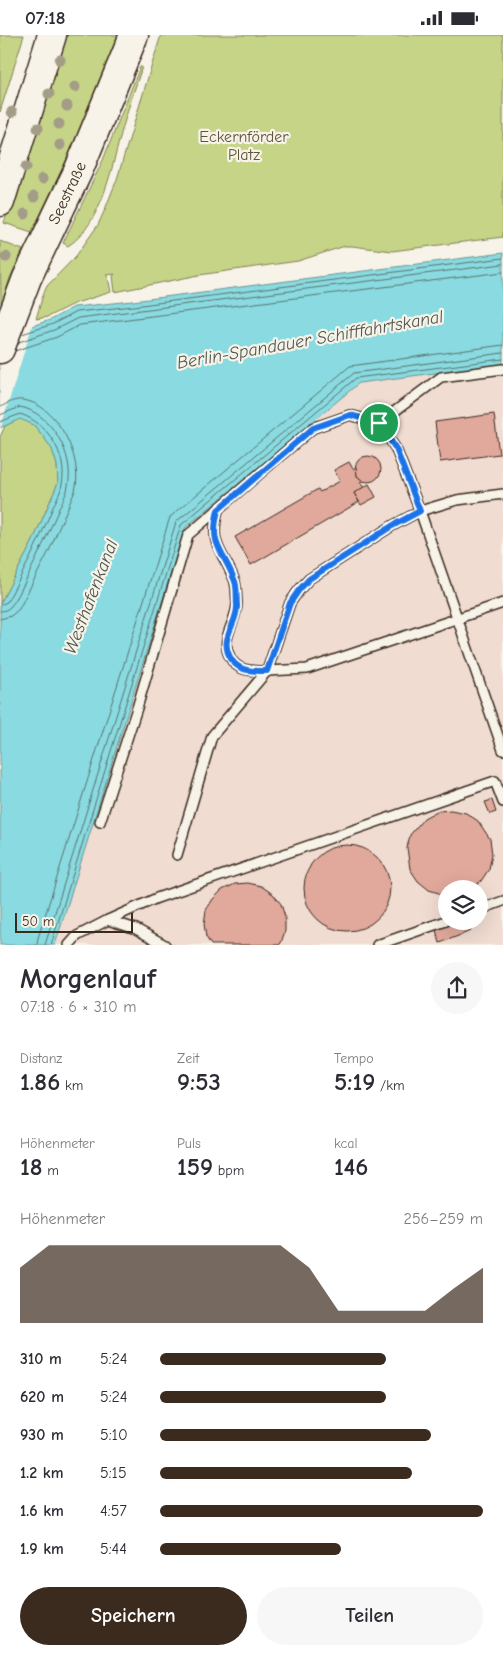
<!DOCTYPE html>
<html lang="de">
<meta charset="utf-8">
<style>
body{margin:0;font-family:"Comic Neue",sans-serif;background:#f7f7f7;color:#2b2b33;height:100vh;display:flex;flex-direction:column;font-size:19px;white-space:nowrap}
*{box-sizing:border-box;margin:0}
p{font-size:16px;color:#7c7c81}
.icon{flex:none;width:28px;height:28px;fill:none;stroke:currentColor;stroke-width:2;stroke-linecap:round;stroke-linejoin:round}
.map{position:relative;height:910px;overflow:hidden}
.side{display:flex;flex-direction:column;background:#fff;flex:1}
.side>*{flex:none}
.tools{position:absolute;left:438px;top:845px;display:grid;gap:10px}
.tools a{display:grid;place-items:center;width:50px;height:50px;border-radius:50%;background:#fff;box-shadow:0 5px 20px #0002;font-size:25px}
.scale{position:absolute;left:15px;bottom:12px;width:118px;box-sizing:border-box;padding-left:5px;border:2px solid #3b2a1e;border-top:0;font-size:14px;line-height:18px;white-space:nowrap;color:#3b2a1e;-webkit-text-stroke:4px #f7f3e8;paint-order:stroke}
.pin{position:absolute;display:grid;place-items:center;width:42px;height:42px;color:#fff;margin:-21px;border:2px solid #fff;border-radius:50%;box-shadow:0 1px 5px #0007}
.round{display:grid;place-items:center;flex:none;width:52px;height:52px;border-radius:26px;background:#f7f7f7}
.headline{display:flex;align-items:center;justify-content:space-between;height:85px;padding:0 20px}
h1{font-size:28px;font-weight:700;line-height:38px}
.metrics{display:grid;grid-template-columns:repeat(3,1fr);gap:8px;height:85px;padding:5px 20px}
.metrics div{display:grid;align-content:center}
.metrics b{font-size:25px;font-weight:700}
.metrics small{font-size:14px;font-weight:400}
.metrics p{font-size:14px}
.chart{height:140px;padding:10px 20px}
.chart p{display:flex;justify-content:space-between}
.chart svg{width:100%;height:90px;margin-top:5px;fill:#3b2a1e;opacity:.7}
.button{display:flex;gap:10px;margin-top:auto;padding:10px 20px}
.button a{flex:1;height:58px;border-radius:30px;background:#3b2a1e;color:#fff;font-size:20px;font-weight:700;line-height:58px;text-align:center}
.button a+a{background:#f7f7f7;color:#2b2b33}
ul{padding:0 20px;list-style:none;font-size:16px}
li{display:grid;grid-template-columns:80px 60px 1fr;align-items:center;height:38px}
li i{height:12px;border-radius:6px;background:#3b2a1e}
.status{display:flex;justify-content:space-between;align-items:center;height:35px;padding:0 25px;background:#fff;direction:ltr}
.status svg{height:14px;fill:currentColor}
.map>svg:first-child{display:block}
.built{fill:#f0dcd1;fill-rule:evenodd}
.green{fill:#c6d488;stroke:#807f53}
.water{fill:#89dbe1;stroke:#6a9493}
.pier{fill:#f7f3e8}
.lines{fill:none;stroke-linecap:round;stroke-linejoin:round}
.shore{stroke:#5a716c;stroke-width:1}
.building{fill:#e1a89c;stroke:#3b2a1e}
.lane-casing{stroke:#3b2a1e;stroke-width:12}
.primary-casing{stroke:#3b2a1e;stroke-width:31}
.lane{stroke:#f7f3e8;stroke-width:9}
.primary{stroke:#f7f3e8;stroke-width:28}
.tree{fill:#a39c87}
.route-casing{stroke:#fff;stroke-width:10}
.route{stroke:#1a73e8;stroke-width:6}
.labels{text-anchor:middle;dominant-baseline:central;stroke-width:4.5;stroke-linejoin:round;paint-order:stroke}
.park-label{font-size:16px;fill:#5e5438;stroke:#f7f3e8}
.street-label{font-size:16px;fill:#3b2a1e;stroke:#f7f3e8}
.water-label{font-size:18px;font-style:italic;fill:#4e564f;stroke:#f7f3e8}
</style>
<div class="status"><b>07:18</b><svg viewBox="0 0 49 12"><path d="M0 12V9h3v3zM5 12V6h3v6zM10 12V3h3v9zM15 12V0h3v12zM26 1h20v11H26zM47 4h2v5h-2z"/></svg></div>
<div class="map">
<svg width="503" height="910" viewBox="0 0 503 910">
<rect width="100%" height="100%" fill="#f7f3e8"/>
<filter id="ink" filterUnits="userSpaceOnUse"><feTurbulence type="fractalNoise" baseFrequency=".02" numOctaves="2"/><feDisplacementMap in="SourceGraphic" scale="10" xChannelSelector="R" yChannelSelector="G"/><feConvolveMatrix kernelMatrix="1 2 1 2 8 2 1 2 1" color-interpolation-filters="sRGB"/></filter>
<g filter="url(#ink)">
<path class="built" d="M503,329V910H55L185,493L359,348ZM446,854H479V886H446Z"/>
<g class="green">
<polygon points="0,0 24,0 0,77"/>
<polygon points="62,0 119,0 85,86 32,197 4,188"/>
<polygon points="161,0 503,0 503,202 392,216 352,211 345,211 298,226 199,240 115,257 113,241 115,239 106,240 108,242 111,257 73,269 47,282 36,284 43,260 47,251 76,221 98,190 106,172 117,144"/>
<path d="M140,32H142C135,53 128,74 122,95C112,131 102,189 68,211L63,208L103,125Z"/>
<polygon points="0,206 23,215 10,243 1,272"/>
<polygon points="20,383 34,390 43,401 52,414 57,430 58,448 32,508 0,569 0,402 5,391"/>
</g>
<polygon class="water" points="503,218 503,329 359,348 185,493 55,910 0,910 0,569 32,508 58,448 57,430 52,414 43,401 34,390 20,384 0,393 0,301 50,285 74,272 133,266"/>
<polygon class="pier" points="33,288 0,395 0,298"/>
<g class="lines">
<g class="shore">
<polyline points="22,299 53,289 76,277 134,271 503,223"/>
<polyline points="19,307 54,295 78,283 503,229"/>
<polyline points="15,316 57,302 80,290 503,237"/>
<path d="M0,372C7,369 14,364 22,365C57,368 84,424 75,456L49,516L19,574L11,581L0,584"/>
<path d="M0,380L20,372C52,378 75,421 68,451C67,459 61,468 58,476C48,499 37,522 26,545C21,554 17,565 10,572C7,575 4,576 0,576"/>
<path d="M0,387L20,379C47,387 68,420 62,449C61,458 54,468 51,477C38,508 23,538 7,567L0,570"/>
<polyline points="37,910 38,903 170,482 350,331 503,310"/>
<polyline points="45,910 176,487 354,338 503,318"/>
<polyline points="51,910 181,490 356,343 503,324"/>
</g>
</g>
<g class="building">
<polygon points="494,379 499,419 440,427 435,387"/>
<circle cx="368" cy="434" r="13"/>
<polygon points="349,427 353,434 356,432 357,441 363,446 360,447 364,453 354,458 359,467 251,530 235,502 318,454 320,457 340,446 334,435"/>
<polygon points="369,449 376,462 361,470 354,458"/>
<polygon points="492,765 496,777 490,779 485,767"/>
<polygon points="451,775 466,778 478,786 490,804 492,819 489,834 481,846 475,851 471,854 446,854 446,860 442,859 429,855 418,846 410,834 407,813 410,800 424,783 437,776"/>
<circle cx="347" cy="853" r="43"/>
<polygon points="248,848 261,851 273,859 281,869 285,882 285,896 281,908 279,910 211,910 206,902 204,889 206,875 213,864 222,855 235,849"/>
<polygon points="451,886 467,886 471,896 440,908 435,892"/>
</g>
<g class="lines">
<defs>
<g id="lane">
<polyline points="379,388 441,342 503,334"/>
<polyline points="503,459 457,465 420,476 392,491 309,544 299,555 290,568 267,636 307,634 503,568"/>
<path d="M218,475C209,512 222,514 234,544C237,550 236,559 237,567C238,586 219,603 230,622C237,637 253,636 267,636"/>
<polyline points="100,787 137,673 188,500 313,393 350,380 379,388 396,414 420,476 503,715"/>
<polyline points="177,820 212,701 267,636"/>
<polyline points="479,875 503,866"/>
<polyline points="108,885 157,863 495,746 503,767"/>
<polyline points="69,910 77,901 108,885 136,894 165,910"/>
<polyline points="377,910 446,886"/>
</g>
<g id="primary">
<polyline points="0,167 52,0"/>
<path id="s1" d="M0,314L27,243L79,134L134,0"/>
</g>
</defs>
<use href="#lane" class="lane-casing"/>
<use href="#primary" class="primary-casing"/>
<use href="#lane" class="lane"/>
<use href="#primary" class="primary"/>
</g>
<g class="tree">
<circle cx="60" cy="25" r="5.5"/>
<circle cx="75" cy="52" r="5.5"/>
<circle cx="49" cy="59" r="5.5"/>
<circle cx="67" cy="71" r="5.5"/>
<circle cx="12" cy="77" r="5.5"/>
<circle cx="59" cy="89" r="5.5"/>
<circle cx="38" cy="93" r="5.5"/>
<circle cx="60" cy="110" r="5.5"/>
<circle cx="26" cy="132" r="5.5"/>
<circle cx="42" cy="144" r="5.5"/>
<circle cx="34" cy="162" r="5.5"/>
<circle cx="25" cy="179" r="5.5"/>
<circle cx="6" cy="222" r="5.5"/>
</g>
</g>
<g class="lines" filter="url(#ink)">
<defs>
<path id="route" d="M350,380L379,388L396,414L420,476L392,491L309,544L299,555L290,568L267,636C253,636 237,637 230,622C219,603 238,589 237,570C236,562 238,551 234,544C222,513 209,512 218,475L313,393Z"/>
</defs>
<use href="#route" class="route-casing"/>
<use href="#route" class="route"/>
</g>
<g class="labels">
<g class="park-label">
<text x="244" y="102">Eckernförder<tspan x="244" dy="18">Platz</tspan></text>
</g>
<g class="street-label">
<text stroke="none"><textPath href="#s1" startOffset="170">Seestraße</textPath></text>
</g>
<g class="water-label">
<text transform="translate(310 305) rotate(-10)">Berlin-Spandauer Schifffahrtskanal</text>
<text transform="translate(91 562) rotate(-69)">Westhafenkanal</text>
</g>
</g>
</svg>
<div class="tools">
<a><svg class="icon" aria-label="layers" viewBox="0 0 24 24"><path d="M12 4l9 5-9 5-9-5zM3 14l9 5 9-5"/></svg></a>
</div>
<div class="scale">50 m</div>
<div class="pin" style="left:379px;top:388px;background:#1e9e55"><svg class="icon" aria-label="arrive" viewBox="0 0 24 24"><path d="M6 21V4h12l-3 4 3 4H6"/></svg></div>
</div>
<section class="side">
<div class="headline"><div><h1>Morgenlauf</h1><p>07:18 · 6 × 310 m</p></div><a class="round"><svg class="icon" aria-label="share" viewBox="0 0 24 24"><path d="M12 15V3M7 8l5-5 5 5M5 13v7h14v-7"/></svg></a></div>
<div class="metrics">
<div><p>Distanz</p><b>1.86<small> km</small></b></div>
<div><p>Zeit</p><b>9:53</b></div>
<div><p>Tempo</p><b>5:19<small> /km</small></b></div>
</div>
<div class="metrics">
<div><p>Höhenmeter</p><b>18<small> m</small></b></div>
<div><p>Puls</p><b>159<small> bpm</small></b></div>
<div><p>kcal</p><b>146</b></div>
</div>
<div class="chart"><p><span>Höhenmeter</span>256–259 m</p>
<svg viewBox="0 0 160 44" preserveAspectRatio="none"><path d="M0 44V17L10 6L20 6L30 6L40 6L50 6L60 6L70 6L80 6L90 6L100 17L110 38L120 38L130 38L140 38L150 27L160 17V44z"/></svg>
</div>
<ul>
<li><b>310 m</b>5:24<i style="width:70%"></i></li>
<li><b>620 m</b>5:24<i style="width:70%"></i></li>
<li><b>930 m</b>5:10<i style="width:84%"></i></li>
<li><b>1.2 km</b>5:15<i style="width:78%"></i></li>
<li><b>1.6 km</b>4:57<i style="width:100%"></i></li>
<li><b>1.9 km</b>5:44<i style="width:56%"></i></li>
</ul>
<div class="button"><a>Speichern</a><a>Teilen</a></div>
</section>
